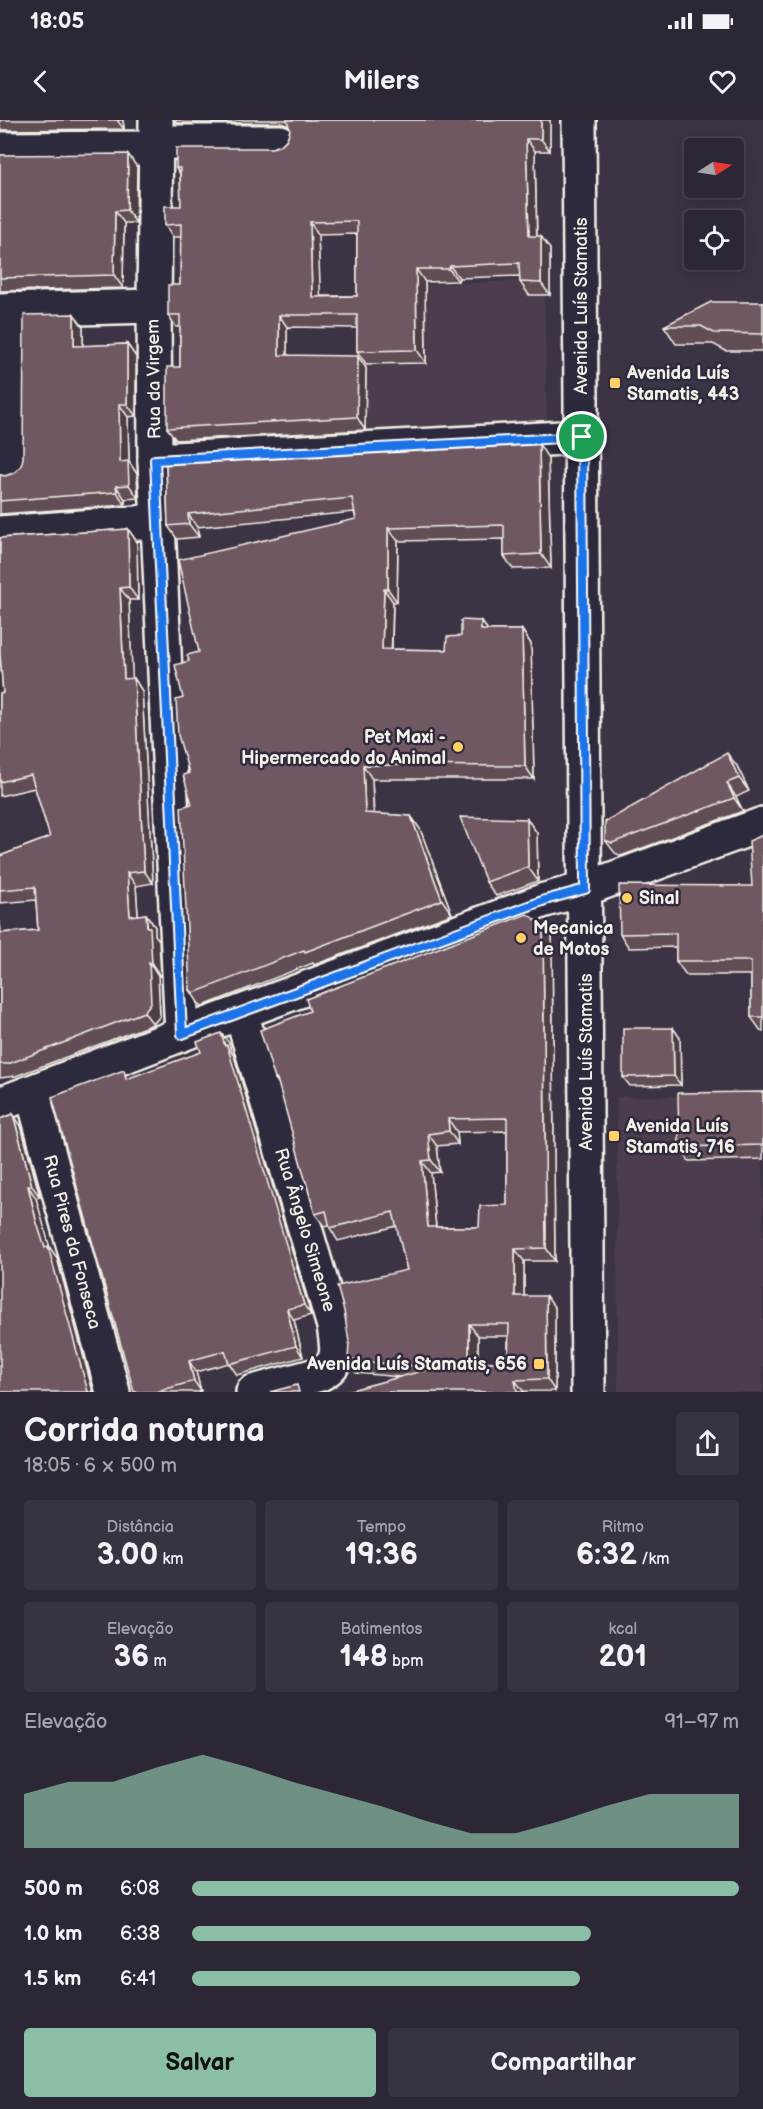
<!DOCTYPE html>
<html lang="pt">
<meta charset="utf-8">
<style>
body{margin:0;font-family:"Balsamiq Sans",sans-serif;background:#393240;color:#f1f3f6;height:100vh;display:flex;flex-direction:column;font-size:22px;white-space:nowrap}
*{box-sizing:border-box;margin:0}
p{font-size:20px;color:#a7a5ac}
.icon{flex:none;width:33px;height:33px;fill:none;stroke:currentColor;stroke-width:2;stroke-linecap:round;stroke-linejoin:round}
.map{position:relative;height:1272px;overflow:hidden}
.side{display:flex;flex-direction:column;background:#2d2634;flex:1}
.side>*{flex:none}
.needle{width:39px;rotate:78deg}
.buttons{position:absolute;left:684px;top:18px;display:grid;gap:12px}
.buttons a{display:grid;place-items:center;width:60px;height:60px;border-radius:6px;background:#2d2634;box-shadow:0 3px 15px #0003,0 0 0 2px #48434f;font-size:30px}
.pin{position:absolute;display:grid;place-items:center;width:51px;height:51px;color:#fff;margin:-26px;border:3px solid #fff;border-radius:50%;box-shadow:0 2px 6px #0007}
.round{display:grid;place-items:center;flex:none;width:63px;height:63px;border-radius:6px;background:#393240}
.headline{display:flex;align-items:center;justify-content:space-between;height:102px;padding:0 24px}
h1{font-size:33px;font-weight:600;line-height:45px}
.stats{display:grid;grid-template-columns:repeat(3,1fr);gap:9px;height:102px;padding:6px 24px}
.stats div{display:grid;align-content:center;border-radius:6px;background:#393240;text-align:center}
.stats b{font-size:30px;font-weight:600}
.stats small{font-size:16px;font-weight:400}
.stats p{font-size:16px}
.chart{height:168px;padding:12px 24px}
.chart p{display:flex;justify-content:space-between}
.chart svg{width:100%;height:108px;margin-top:6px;fill:#8abfa5;opacity:.7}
.cta{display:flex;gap:12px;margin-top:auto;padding:12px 24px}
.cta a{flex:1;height:69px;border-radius:6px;background:#8abfa5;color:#111;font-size:24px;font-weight:600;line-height:69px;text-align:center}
.cta a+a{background:#393240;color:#f1f3f6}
ul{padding:0 24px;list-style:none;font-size:20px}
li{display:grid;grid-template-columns:96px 72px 1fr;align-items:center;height:45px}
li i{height:15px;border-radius:8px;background:#8abfa5}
.status{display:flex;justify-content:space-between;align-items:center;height:42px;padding:0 30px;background:#2d2634;direction:ltr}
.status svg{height:16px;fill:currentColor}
header{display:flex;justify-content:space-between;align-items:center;height:78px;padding:0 24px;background:#2d2634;font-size:27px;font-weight:600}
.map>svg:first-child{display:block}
.built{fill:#4c3e4e}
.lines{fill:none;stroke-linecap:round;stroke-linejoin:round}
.minor-casing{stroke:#f4f1e8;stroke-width:38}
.major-casing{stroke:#f4f1e8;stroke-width:38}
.minor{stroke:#2f2a3d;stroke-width:33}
.major{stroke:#2f2a3d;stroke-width:33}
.wall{fill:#604d55;stroke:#f4f1e8;stroke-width:1.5;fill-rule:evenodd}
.shaded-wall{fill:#4e3e45;stroke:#f4f1e8;stroke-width:1.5}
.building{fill:#705963;stroke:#f4f1e8;stroke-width:1.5;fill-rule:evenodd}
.route-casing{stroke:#fff;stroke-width:12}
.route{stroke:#1a73e8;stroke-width:8}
.poi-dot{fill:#ffd166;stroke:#2f2a3d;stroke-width:2}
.labels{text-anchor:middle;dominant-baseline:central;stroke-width:5;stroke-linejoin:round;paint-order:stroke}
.street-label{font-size:18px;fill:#f4f1e8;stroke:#2f2a3d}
.poi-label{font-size:18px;font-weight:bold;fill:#f4f1e8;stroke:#2f2a3d;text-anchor:start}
</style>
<div class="status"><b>18:05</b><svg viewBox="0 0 49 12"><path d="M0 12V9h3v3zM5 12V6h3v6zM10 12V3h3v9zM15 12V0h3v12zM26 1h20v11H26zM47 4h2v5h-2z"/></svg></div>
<header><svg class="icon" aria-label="back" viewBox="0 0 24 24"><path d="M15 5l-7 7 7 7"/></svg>Milers<svg class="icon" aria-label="heart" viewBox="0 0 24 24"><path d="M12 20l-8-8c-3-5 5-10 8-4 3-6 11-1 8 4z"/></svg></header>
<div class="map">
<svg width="763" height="1272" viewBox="0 0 763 1272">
<rect width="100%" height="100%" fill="#3c3345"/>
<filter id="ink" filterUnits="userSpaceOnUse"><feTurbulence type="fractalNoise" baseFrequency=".0167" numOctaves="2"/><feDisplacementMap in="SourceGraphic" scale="12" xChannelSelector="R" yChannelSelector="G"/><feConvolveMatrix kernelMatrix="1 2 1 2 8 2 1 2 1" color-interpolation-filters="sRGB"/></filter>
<g filter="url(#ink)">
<g class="built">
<polygon points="544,160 547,315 363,324 360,167"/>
<polygon points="763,975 763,1272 618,1272 617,977"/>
</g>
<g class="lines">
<defs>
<g id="minor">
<polyline points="156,0 154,186 155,340 182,914"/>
<polyline points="156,22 280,22"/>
<polyline points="0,29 156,28"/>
<polyline points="0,190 154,186"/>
<polyline points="155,340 582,317"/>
<polyline points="13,350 14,189"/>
<polyline points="0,413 138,403 157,399"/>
<path d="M241,893L334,1206C337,1227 342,1243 320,1254L253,1272"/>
<polyline points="32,972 113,1272"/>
<polyline points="0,984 182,914 545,780 585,769 763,704"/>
</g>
<polyline id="major" points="579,0 588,1272"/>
</defs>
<use href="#minor" class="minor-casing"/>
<use href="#major" class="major-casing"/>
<use href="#minor" class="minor"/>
<use href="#major" class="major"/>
</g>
<g class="wall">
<polygon points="0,0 123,0 124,9 0,10"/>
<path d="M174,0H550V31H535L537,116L550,129V175H529L520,162V156L459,158L458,161L425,162L426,243L366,244L357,231V208L287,207V235L366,248L365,310L176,320L167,308L180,247V207H176L168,195L180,165L181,117H173L165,105L181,86L180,54L176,48L272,28L281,25L287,19L290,10L289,6L281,3H177ZM357,114V176H320L318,115Z"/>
<polygon points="0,35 137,47 136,103 124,103 123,168 0,171"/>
<polygon points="763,182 763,231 726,231 713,224 676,224 664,206"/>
<polygon points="83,207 83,226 127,224 136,237 136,296 128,297 129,342 137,354 138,378 125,379 125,385 0,394 0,355 5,356 14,353 21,346"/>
<polygon points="548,338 551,448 513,449 504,436 504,419 398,421 397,482 393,482 392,529 446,530 461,516 481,501 488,510 522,510 531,524 534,659 372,659 374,694 411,696 420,709 452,794 314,845 313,843 203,886 199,884 190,870 192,684 183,578 189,541 356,399 354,392 197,407 199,417 177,419 168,406 166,344"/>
<polygon points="128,409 137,422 138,480 129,480 132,558 134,558 142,571 153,763 136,766 138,795 146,794 155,807 155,815 159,820 161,857 158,855 160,896 153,904 16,956 0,958 0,801 1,813 38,810 36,780 0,783 0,736 50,717 35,668 0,676 0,574 3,573 1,547 0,547 0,418"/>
<polygon points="737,646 749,671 736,677 743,691 621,736 615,733 605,720"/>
<polygon points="527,699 537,713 538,761 496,776 486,762"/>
<polygon points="763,715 763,911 761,911 751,897 751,855 686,855 676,841 676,827 629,828 620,814 752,766"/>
<path d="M543,805L552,817L555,1141H524V1176L555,1188V1271L344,1272L401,1257L356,1253L348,1240L407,1150L397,1106L338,1121L330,1108L329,1105L324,1106L315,1094L279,964L275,959ZM507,1011V1085L479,1107H436L431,1053L440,1052L437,1026L458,1024L457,1012ZM478,1216H508V1242H478Z"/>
<polygon points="673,908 680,918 681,965 630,966 623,957"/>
<polygon points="229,923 231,932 234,936 311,1195 294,1200 303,1237 237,1255 229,1243 196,1252 201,1271 199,1272 134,1272"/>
<polygon points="763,972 763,1039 689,1041 679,1027"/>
<polygon points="13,994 21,1006 40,1077 36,1078 44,1111 50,1128 57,1138 0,1272"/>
</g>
<g class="shaded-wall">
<polygon points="117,0 123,0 124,9"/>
<polygon points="541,0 550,0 550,31 541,19"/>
<polygon points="526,19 535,31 537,129 529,116"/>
<polygon points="128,34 137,47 136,103 127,90"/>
<polygon points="115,91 124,103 123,168 114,155"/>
<polygon points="310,102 318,115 321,189 312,177"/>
<polygon points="541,116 550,129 550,175 541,163"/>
<polygon points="450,146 459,158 458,161 449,149"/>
<polygon points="416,149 425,162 426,243 417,230"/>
<polygon points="74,194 83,207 83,239 74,226"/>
<polygon points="279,195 287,207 287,248 279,235"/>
<polygon points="127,224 136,237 136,296 127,284"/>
<polygon points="358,236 366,248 365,310 357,297"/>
<polygon points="119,284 128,297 129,342 137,354 138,378 129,365 120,342"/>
<polygon points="539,324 548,338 551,448 541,434"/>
<polygon points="116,366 125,379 125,385 117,372"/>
<polygon points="188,394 197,407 199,417 189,404"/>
<polygon points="388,408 398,421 397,482 388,469"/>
<polygon points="128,409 137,422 138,480 129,467"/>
<polygon points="120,468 129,480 133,572 124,559"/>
<polygon points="384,469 393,482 391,542 382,529"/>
<polygon points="481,501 491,514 481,510"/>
<polygon points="522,510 531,524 534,659 525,646"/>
<polygon points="134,558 142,571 153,763 144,751"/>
<polygon points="727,633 737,646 749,671 739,658"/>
<polygon points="363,645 372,659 374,707 365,693"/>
<polygon points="727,663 736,677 743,691 734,678"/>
<polygon points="411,696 420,709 452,794 442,780"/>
<polygon points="527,699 537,713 538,761 528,747"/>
<polygon points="127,753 136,766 139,809 130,796"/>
<polygon points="146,794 155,807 155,815 159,820 161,857 152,844"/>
<polygon points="543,805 552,817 555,1141 546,1128"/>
<polygon points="149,842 158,855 160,896 153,904 144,892"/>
<polygon points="673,908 680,918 681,965 674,956"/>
<polygon points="221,913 229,923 231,932 234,936 311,1195 304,1185"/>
<polygon points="13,994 21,1006 40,1077 32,1066"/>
<polygon points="448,999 457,1012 458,1024 449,1011"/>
<polygon points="428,1014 437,1026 440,1052 431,1040"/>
<polygon points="422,1041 431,1053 437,1120 428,1107"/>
<polygon points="28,1066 36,1078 50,1128 57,1138 93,1272 88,1272 36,1100"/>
<polygon points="515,1129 524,1141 524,1189 515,1176"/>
<polygon points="546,1176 555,1188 555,1271 547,1259"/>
<polygon points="287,1189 294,1200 303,1237 296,1226"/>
<polygon points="469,1204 478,1216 478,1255 469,1242"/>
<polygon points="189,1241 196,1252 201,1271 194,1261"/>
<polygon points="515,1260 524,1272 517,1272"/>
</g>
<g class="building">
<path d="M287,0H541V19H526L529,116H541V163L520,162L519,143L450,146L449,149H416L417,230L357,231V195H279V235L358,236L357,297L167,308V247H180V195H168V165H180L181,104L165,105V86H181L180,48H176V28H272L281,25L287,19L290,10ZM357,101V176L312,177L310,102Z"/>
<polygon points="128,34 127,90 115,91 114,155 0,158 0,35"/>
<polygon points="711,182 763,182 763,214 714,213 701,206 664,206"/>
<polygon points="74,194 74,226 127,224 127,284 119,284 120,342 128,341 129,365 116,366 117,372 0,381 0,355 5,356 14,353 21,346 23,338 24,195"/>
<polygon points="539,324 541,434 504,436 504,405 388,408 388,469 384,469 382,529 446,530 447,517 461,516 461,500 481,501 481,510 522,510 525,646 363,645 365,693 411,696 442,780 305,832 304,830 194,873 190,870 181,687 192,684 183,655 189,653 178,615 176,580 183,578 175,545 189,541 187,535 199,532 178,440 356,399 352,378 188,394 189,404 168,406 166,344"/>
<polygon points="128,409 129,467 120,468 124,559 134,558 144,751 127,753 130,796 146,794 147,807 150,807 152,844 149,842 151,883 144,892 8,944 0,944 0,813 38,810 35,767 0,770 0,736 50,717 31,655 0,662 0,574 3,573 0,534 0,418"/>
<polygon points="727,633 739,658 727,663 734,678 612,723 605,720 605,702"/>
<polygon points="460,697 527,699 528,747 486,762"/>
<polygon points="763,715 763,897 751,897 751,841 676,841 676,813 620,814 619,765 752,766 749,721"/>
<path d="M527,794L543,805L546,1128L515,1129V1176H546L547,1259L515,1260L517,1272H344L433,1248L348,1240L349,1222L344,1191L337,1166L407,1150L393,1092L330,1108L326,1091L315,1094L277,959H275L260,910L310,891L306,879ZM507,998V1085L480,1086L479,1107H428L422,1041L431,1040L428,1014L449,1011L448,999ZM469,1204H509L508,1242H469Z"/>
<polygon points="623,908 673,908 674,956 623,957"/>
<polygon points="221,913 225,926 227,925 304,1185 287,1189 296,1226 229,1244 225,1231 189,1241 194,1261 156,1272 134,1272 52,977 124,950 126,959 201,932 197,922"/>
<polygon points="763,972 763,1025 679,1027 678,973"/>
<polygon points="13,994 32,1066 28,1066 36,1100 45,1128 48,1126 88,1272 0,1272 0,999"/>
<polygon points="297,1265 299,1272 270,1272"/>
</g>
</g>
<g class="lines" filter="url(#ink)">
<defs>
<polygon id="route" points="582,317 585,769 545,780 182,914 155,340"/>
</defs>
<use href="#route" class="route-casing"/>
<use href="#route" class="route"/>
</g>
<g class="poi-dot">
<rect x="609" y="257" width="12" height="12" rx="3"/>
<circle cx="458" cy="627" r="6"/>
<circle cx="627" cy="778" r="6"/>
<circle cx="521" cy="818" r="6"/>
<rect x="608" y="1010" width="12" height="12" rx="3"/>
<rect x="533" y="1238" width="12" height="12" rx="3"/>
</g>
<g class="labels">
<g class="street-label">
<text transform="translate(581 186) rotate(-90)">Avenida Luís Stamatis</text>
<text transform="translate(154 259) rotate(-91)">Rua da Virgem</text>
<text transform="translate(586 942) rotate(-90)">Avenida Luís Stamatis</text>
<text transform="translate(305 1110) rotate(73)">Rua Ângelo Simeone</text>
<text transform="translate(72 1122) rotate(75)">Rua Pires da Fonseca</text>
</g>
<g class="poi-label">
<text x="627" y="253">Avenida Luís<tspan x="627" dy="21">Stamatis, 443</tspan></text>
<text x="446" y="617" text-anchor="end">Pet Maxi -<tspan x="446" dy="21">Hipermercado do Animal</tspan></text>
<text x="639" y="778">Sinal</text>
<text x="533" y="808">Mecanica<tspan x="533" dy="21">de Motos</tspan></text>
<text x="626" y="1006">Avenida Luís<tspan x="626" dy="21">Stamatis, 716</tspan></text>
<text x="527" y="1244" text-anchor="end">Avenida Luís Stamatis, 656</text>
</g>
</g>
</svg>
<div class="buttons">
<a><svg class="needle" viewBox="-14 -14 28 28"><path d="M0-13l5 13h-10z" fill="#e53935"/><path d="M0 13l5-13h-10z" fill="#a7a5ac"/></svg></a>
<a><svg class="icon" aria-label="locate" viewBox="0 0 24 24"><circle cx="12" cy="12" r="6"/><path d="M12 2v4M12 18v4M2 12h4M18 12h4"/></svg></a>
</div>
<div class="pin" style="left:582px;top:317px;background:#1e9e55"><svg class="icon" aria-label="arrive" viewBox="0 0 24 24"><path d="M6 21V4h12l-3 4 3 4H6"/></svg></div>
</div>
<section class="side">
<div class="headline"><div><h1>Corrida noturna</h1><p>18:05 · 6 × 500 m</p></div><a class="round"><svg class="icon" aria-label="share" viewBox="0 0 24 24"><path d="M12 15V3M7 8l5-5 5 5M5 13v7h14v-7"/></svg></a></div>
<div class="stats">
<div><p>Distância</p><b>3.00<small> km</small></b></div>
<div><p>Tempo</p><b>19:36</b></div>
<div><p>Ritmo</p><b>6:32<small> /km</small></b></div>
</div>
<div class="stats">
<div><p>Elevação</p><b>36<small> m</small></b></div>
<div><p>Batimentos</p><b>148<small> bpm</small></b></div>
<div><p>kcal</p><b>201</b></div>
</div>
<div class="chart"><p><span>Elevação</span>91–97 m</p>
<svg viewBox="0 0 160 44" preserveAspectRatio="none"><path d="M0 44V22L10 17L20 17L30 11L40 6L50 11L60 17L70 22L80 27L90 33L100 38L110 38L120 33L130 27L140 22L150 22L160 22V44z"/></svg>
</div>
<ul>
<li><b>500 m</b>6:08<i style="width:100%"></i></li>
<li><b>1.0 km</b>6:38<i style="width:73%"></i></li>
<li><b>1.5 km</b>6:41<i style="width:71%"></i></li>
</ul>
<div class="cta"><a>Salvar</a><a>Compartilhar</a></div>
</section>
